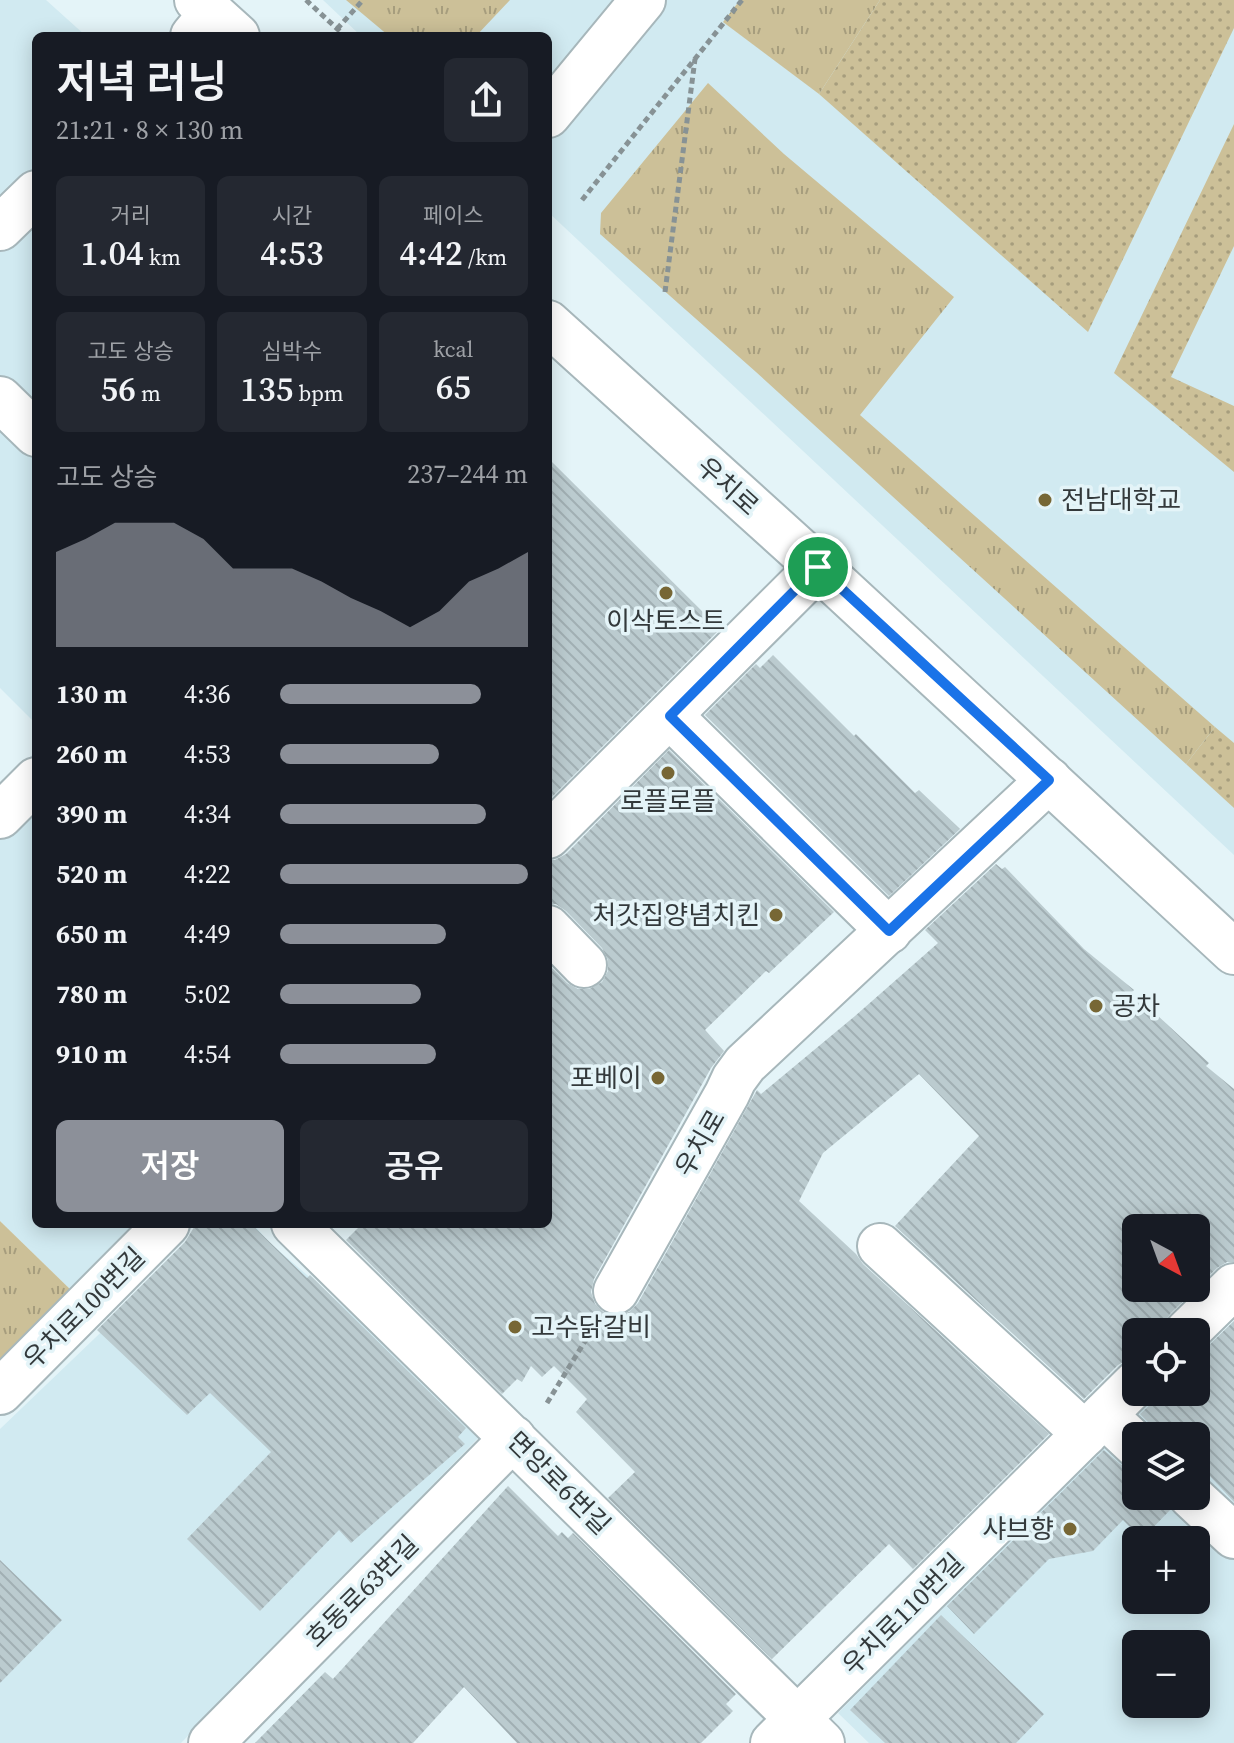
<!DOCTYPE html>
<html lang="ko">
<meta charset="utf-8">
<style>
body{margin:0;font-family:"Source Serif 4","Noto Sans KR",serif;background:#242831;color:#f1f3f6;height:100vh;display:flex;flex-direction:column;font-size:30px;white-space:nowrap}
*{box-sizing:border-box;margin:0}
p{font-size:26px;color:#9ea1a6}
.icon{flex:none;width:44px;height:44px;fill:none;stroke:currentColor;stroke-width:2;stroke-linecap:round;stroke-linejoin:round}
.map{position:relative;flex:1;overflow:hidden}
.panel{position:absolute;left:32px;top:32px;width:520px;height:1196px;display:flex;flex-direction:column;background:#171b24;border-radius:12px;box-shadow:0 4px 20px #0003}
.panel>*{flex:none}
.needle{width:52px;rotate:139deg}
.controls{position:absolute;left:1122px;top:1214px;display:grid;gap:16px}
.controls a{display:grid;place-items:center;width:88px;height:88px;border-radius:12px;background:#171b24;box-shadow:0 4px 20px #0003;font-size:40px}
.pin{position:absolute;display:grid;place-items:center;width:68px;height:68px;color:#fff;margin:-34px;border:4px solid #fff;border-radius:50%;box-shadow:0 2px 8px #0007}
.round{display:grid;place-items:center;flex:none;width:84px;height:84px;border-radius:12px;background:#242831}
.head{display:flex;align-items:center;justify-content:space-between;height:136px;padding:0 24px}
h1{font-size:44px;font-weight:600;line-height:60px}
.figures{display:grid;grid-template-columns:repeat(3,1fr);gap:12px;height:136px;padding:8px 24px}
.figures div{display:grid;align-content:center;border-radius:12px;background:#242831;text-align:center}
.figures b{font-size:34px;font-weight:600}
.figures small{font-size:22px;font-weight:400}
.figures p{font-size:22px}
.chart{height:224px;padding:16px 24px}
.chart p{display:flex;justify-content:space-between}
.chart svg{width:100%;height:144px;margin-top:8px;fill:#8c9099;opacity:.7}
.button{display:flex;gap:16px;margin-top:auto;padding:16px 24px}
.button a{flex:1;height:92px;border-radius:12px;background:#8c9099;color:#fff;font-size:32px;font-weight:600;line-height:92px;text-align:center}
.button a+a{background:#242831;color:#f1f3f6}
ul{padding:0 24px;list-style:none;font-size:26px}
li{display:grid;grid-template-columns:128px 96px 1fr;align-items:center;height:60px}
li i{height:20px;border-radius:10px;background:#8c9099}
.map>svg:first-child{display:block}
.built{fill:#d1eaf1;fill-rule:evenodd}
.grass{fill:url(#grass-dots)}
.park{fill:url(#park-tufts)}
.building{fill:url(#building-back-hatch);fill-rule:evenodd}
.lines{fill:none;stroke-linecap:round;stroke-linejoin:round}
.minor-casing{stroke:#a7b7bb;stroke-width:48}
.major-casing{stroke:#a7b7bb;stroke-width:48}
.path{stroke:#879295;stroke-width:5;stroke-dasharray:6 4;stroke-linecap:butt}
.minor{stroke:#fff;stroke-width:44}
.major{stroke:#fff;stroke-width:44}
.route-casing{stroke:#fff;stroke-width:16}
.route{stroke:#1a73e8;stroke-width:10}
.poi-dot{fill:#776735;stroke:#e4f4f8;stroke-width:3}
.labels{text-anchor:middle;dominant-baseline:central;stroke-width:7;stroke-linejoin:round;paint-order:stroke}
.street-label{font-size:26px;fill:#33393b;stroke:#e4f4f8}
.poi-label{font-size:26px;fill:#33393b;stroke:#e4f4f8;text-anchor:start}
</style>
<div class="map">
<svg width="1234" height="1743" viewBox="0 0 1234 1743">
<defs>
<pattern id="grass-dots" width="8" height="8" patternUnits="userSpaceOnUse" patternTransform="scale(2)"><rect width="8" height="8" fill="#ccc098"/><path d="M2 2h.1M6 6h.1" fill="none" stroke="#a69d7d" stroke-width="1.8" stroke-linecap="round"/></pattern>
<pattern id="park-tufts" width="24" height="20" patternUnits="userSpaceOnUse" patternTransform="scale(2)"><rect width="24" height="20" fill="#ccc098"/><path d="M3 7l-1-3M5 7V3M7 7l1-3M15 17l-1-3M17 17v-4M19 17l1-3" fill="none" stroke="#a69d7d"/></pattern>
<pattern id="building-back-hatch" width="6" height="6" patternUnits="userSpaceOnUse" patternTransform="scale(2)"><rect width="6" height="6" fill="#bbcbcf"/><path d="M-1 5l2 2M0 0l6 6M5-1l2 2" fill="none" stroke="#a1afb3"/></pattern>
</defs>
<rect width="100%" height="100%" fill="#e4f4f8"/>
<g class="built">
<polygon points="0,0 46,0 86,36 36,36 36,724 0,688"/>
<polygon points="323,0 1234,0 1234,855 548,212 548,36 361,36"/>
<polygon points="36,751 36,1224 140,1224 73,1292 0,1221 0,787"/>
<polygon points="214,1224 253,1224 270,1243 418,1371 482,1434 181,1743 0,1743 0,1429"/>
<path d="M1234,1321V1743H869L838,1713L1158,1392H1196V1357ZM1136,1436H1196V1496H1136ZM1136,1540H1196V1600H1136ZM1136,1644H1196V1704H1136Z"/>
</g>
<g class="grass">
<polygon points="880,0 1234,0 1234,28 1088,332 819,94"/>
<polygon points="1234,124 1234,246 1171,377 1234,406 1234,472 1114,373"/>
<polygon points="1215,727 1234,743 1234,808 1186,764"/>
</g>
<g class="park">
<polygon points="346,0 510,0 476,36 389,36"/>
<polygon points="740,0 880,0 819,94 723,22"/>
<polygon points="708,83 784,154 954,297 860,415 1215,727 1186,764 756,372 600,234 601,213"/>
<polygon points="0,1221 73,1292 0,1367"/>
</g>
<g class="building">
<polygon points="548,458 720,629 548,801"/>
<polygon points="773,655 854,736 856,734 915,793 919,790 960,829 889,896 705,715 756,664 760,668"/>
<path d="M669,750L834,912L769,973L766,971L705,1030L724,1051L711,1068L594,1279L591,1292L595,1304L603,1312L617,1316L629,1312L638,1303L757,1090L761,1094L855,1016L938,943L925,930L996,864L1002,869L1005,867L1084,949L1134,990L1132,992L1209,1063L1206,1066L1234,1089V1262H1227L1217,1268L1170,1314L1163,1325V1332H1136V1359H1129L1118,1365L1084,1399L895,1226L979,1136L919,1074L823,1153L799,1201L856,1254L863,1264L1049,1434L913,1569L889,1544L772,1659L608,1498L635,1472L576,1412L587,1399L554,1366L542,1377L531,1366L522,1382L517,1379L502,1394L346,1240L362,1224H548V964L567,983L578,989H589L602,982L608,971V960L602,948L566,911L556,904H548V860H555L566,854ZM1136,1228H1196V1288H1136Z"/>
<polygon points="196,1224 251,1224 307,1278 310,1275 466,1428 458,1437 465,1444 351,1543 339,1530 260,1611 187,1539 271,1452 210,1393 187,1415 97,1330 185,1242"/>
<polygon points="1234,1321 1234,1502 1207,1473 1204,1476 1196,1472 1196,1436 1159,1436 1153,1427 1140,1414 1154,1401 1159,1392 1196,1392 1196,1355 1204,1350"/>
<polygon points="1104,1450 1120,1464 1130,1469 1136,1469 1136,1496 1167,1496 1167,1504 1171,1509 1142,1539 1123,1520 1093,1551 1049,1559 974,1634 947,1606"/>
<polygon points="508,1486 558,1536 562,1532 568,1538 573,1533 736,1694 726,1704 733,1711 701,1743 517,1743 464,1687 413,1743 255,1743 325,1672 333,1679"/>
<polygon points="0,1560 62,1620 0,1683"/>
<polygon points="941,1615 1044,1714 1016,1743 885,1743 850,1710"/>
</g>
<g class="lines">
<defs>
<g id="minor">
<polyline points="193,36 212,13"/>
<polyline points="548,115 643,0"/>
<polyline points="0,228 36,193"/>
<polyline points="0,399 36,434"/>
<polyline points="670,716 889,931"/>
<polyline points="0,816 36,780"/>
<polyline points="548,836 818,567"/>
<polyline points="548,928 584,965"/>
<polyline points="294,1224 822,1743"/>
<polyline points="880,1246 1085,1434"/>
<polyline points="616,1291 727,1094 734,1079 745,1064 1049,780"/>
<polyline points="1187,1332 1234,1286"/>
<polyline points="0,1392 167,1224"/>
<polyline points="1104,1415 1136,1445"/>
<polyline points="1191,1496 1234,1536"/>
<polyline points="211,1743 513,1438"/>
<polyline points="773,1743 1136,1383"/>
</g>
<g id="major">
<polyline points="197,0 237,36"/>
<polyline points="548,323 818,567 1234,952"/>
</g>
</defs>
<use href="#minor" class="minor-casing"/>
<use href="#major" class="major-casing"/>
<g class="path">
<polyline points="306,0 345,36"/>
<polyline points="337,29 363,0"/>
<polyline points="582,200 742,0"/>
<polyline points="665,292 695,59"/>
<polyline points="547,1403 590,1333"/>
</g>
<use href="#minor" class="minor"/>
<use href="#major" class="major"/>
</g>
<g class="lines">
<defs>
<polygon id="route" points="818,567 1049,780 889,931 670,716"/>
</defs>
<use href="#route" class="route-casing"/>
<use href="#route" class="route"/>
</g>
<g class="poi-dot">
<circle cx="1045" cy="500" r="8"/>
<circle cx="666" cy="593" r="8"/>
<circle cx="668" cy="773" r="8"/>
<circle cx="776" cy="915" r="8"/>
<circle cx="1096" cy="1006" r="8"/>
<circle cx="658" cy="1078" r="8"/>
<circle cx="515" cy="1327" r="8"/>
<circle cx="1070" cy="1529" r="8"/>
</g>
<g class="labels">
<g class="street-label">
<text transform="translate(728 486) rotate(42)">우치로</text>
<text transform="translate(700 1143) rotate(-60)">우치로</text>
<text transform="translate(84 1308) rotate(-45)">우치로100번길</text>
<text transform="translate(559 1483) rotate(45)">면앙로6번길</text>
<text transform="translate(362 1591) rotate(-45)">호동로63번길</text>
<text transform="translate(903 1614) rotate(-45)">우치로110번길</text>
</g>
<g class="poi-label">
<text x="1061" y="500">전남대학교</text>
<text x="666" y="621" text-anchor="middle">이삭토스트</text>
<text x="668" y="801" text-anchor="middle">로플로플</text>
<text x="760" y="915" text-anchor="end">처갓집양념치킨</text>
<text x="1112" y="1006">공차</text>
<text x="642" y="1078" text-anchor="end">포베이</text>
<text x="531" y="1327">고수닭갈비</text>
<text x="1054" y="1529" text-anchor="end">샤브향</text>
</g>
</g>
</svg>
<div class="controls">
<a><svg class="needle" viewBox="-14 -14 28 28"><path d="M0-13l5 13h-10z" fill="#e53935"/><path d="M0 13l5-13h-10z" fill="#9ea1a6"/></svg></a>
<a><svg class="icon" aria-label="locate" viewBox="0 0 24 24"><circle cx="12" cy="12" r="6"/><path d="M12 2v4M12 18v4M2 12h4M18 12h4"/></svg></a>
<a><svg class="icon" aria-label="layers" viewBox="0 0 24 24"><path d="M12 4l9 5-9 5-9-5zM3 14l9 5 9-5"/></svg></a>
<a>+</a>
<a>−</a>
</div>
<div class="pin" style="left:818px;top:567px;background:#1e9e55"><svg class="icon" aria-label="arrive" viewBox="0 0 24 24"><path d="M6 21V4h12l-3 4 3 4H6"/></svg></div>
<section class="panel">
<div class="head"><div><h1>저녁 러닝</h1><p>21:21 · 8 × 130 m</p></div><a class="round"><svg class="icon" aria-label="share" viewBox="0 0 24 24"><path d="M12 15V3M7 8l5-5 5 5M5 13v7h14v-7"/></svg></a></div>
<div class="figures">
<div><p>거리</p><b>1.04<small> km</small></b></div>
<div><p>시간</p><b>4:53</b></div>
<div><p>페이스</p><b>4:42<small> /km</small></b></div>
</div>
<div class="figures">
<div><p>고도 상승</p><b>56<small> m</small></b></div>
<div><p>심박수</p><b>135<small> bpm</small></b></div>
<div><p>kcal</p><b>65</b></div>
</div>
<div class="chart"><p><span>고도 상승</span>237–244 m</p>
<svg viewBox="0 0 160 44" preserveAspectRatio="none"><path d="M0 44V15L10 11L20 6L30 6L40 6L50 11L60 20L70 20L80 20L90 24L100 29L110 33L120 38L130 33L140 24L150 20L160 15V44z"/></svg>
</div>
<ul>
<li><b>130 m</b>4:36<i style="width:81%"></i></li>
<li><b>260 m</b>4:53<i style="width:64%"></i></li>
<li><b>390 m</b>4:34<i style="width:83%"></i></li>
<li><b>520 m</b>4:22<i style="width:100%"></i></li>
<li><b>650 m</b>4:49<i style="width:67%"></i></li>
<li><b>780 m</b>5:02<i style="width:57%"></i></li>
<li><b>910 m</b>4:54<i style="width:63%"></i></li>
</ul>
<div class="button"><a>저장</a><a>공유</a></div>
</section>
</div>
